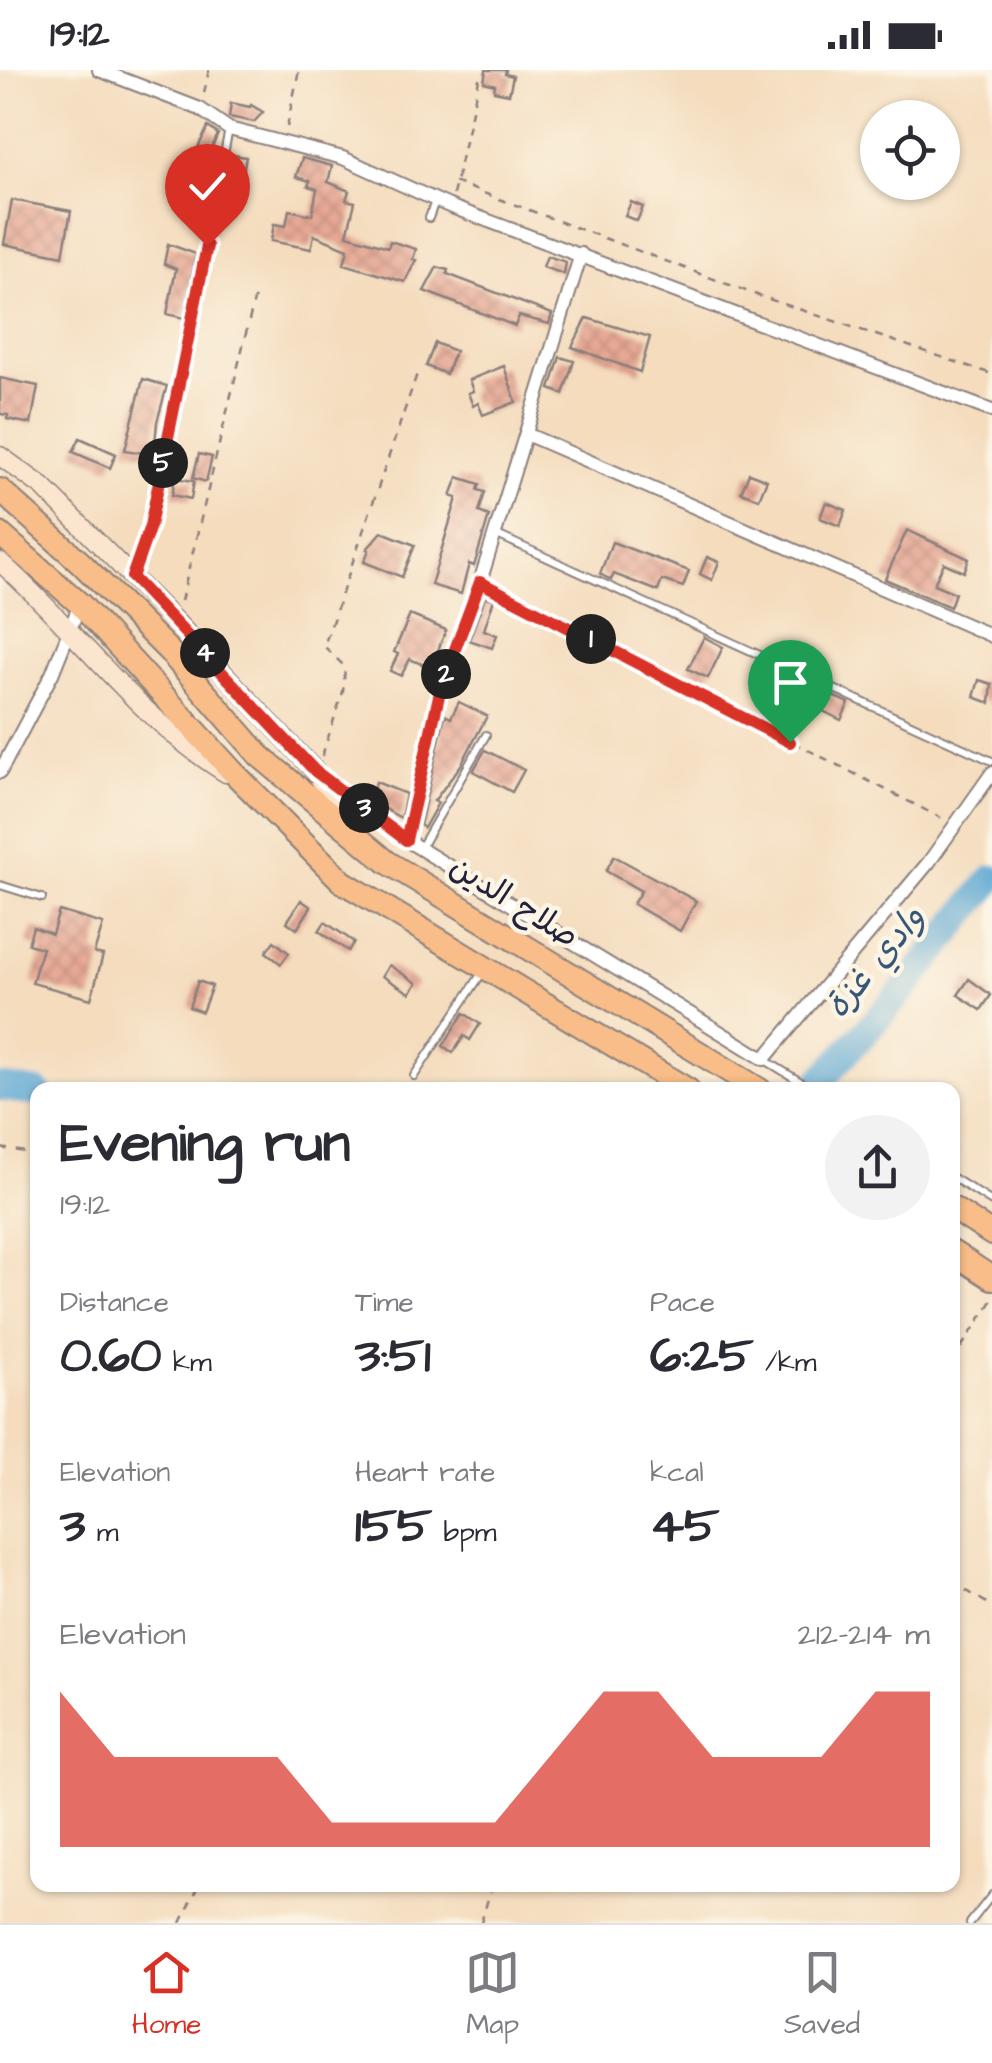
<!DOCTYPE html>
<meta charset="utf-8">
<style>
body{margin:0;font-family:"Architects Daughter","Playpen Sans Arabic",sans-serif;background:#f2f2f3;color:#2b2b33;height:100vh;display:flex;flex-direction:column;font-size:38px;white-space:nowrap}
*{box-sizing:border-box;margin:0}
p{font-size:32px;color:#7c7c81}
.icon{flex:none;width:55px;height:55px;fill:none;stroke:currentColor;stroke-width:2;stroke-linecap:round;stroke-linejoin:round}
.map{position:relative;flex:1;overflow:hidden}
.panel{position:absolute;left:30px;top:1012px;width:930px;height:810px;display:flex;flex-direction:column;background:#fff;border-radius:20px;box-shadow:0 2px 8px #0004}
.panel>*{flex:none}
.controls{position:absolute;left:860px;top:30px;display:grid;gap:20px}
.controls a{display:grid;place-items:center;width:100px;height:100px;border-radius:50%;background:#fff;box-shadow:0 2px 8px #0004;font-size:50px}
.pin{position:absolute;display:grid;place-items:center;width:85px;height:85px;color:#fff;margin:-102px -42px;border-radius:50% 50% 50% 0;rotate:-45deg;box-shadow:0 0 10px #0007}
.pin .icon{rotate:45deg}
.km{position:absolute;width:50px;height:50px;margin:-25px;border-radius:50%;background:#222;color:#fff;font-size:28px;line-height:50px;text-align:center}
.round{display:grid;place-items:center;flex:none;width:105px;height:105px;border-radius:52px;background:#f2f2f3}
.headline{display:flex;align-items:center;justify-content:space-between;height:170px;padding:0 30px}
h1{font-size:55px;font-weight:700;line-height:75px}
.metrics{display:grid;grid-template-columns:repeat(3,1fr);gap:15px;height:170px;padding:10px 30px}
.metrics div{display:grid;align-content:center}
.metrics b{font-size:50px;font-weight:700}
.metrics small{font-size:28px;font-weight:400}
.metrics p{font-size:28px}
.chart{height:280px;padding:20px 30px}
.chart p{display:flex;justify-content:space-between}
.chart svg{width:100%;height:180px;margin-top:10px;fill:#d93025;opacity:.7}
.status{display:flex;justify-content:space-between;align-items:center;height:70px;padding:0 50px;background:#fff;direction:ltr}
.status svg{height:28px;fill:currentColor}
.menu{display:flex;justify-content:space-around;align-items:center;height:140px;border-top:2px solid #e1e1e2;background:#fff;font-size:28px;color:#7c7c81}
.menu a{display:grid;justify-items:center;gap:5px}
.menu .on{color:#d93025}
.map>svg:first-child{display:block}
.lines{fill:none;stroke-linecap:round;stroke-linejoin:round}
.river{stroke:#5aa6d3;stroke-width:28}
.building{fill:url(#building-cross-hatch)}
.lane-casing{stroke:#8b7f7c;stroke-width:10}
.street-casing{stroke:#8b7f7c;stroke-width:16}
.secondary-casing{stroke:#8b7f7c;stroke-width:21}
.highway-casing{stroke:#8b7f7c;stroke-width:26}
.path{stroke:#8b7f7c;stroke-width:2.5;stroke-dasharray:8 8;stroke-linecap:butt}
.lane{stroke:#fff;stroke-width:6}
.street{stroke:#fff;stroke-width:12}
.secondary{stroke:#fce5cf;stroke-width:18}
.highway{stroke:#f8bd88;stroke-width:22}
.route-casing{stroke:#fff;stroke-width:20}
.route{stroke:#d93025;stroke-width:12}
.labels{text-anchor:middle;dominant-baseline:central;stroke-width:9;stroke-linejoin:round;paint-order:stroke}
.street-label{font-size:32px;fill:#22223b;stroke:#fcf5e5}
.water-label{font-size:35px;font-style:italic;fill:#385778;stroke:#fcf5e5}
</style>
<div class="status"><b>19:12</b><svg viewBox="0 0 49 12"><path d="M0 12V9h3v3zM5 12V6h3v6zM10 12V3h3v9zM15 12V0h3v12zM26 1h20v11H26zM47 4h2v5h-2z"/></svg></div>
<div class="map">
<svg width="992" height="1853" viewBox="0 0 992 1853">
<defs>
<pattern id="building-cross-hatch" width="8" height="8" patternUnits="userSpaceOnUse" patternTransform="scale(2.5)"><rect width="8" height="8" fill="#e7a995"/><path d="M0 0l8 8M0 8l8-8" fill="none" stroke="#c69181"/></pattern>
</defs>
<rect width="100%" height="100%" fill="#fcf5e5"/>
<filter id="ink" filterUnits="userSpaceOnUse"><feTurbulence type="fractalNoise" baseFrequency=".01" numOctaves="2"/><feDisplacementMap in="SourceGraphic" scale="20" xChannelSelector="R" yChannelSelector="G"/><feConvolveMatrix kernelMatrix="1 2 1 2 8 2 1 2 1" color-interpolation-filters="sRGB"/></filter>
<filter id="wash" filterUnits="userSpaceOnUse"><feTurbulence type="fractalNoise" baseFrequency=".0048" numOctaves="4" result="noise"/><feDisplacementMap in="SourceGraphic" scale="40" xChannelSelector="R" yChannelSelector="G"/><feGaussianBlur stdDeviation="2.25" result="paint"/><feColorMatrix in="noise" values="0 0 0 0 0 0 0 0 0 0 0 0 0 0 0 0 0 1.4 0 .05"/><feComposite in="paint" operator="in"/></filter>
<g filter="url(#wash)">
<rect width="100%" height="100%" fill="#f4dcbd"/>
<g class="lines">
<g class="river">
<polyline points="0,1017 38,1023"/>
<polyline points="812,1020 902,922 992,809"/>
</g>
</g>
<g id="blocks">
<g class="building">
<polygon points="486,0 506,0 505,4 513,6 509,24 494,21 495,15 484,12"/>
<polygon points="231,33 250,37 251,35 263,42 254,52 229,47"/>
<polygon points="208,57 218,64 207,89 194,86"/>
<polygon points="234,85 246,87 242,107 230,104"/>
<polygon points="302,88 332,96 328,112 349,121 346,130 355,132 347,165 388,177 390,171 416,179 413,189 416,190 405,212 344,194 348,179 314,165 311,179 271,171 274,154 286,156 289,140 312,145 317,119 308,116 310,111 296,107"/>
<polygon points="181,111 209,116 205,135 178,130"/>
<polygon points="12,130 71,141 63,186 4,174"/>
<polygon points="631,132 643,137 637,151 625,146"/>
<polygon points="168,174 196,184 184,248 167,244 176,199 164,194"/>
<polygon points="547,186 566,192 564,204 543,197"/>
<polygon points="437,197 448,200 447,204 552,244 549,254 519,246 515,256 424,221"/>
<polygon points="587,248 650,267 640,302 572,277"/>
<polygon points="435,273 455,281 446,304 426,296"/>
<polygon points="560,287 574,291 563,324 550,319"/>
<polygon points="504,296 516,332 483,345 478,333 473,336 468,323 473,321 469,310"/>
<polygon points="0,308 38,316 31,354 7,349 8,345 0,344"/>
<polygon points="143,309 167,316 157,352 154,385 125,380"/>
<polygon points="80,368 116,384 110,398 73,382"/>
<polygon points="199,384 212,387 206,412 193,408"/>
<polygon points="749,403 767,410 759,429 741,422"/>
<polygon points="458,407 480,414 478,420 485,422 479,442 489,446 474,496 469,494 461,524 431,515 457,428 451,426"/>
<polygon points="175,408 194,411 191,429 172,425"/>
<polygon points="826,432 846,440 840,456 820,448"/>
<polygon points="907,460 969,489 964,502 944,493 934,514 955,523 950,537 885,509"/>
<polygon points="382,462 415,475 402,507 364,492 369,480 367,479"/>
<polygon points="612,472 689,501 683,517 662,510 658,521 614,504 611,510 600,504"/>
<polygon points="707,487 719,492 712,510 700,504"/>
<polygon points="485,527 494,529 484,560 497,565 492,578 469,570"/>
<polygon points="410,545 446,560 431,598 410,589 401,606 390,601 398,584 394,582"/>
<polygon points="704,567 723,577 708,608 688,599"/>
<polygon points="773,599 788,607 781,619 767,611"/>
<polygon points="979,610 992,614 990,633 974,627"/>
<polygon points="830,625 849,633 841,650 823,641"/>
<polygon points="459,632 487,646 461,695 434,731 438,733 424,758 420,755 445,645 451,648"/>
<polygon points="485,680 524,700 512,722 473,701"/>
<polygon points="376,712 406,724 401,748 369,730"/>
<polygon points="614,786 696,831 680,861 633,834 641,821 606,801"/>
<polygon points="301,830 311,837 297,859 287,852"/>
<polygon points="59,841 103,854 94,883 103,885 91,929 32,913 42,878 28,874 33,857 52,864"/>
<polygon points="325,852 354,872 348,881 319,861"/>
<polygon points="274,871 289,883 281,894 266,882"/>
<polygon points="389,895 417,913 410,923 382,906"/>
<polygon points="969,909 991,925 981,940 958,925"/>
<polygon points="198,911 212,916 202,942 189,937"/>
<polygon points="464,943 480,954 470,970 464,966 453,983 443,976"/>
</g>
</g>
</g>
<g filter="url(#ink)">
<use href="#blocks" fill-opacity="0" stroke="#8b7f7c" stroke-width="2.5"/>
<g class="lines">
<defs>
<g id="lane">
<polyline points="429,148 435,131"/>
<polyline points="495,464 992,691"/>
<polyline points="133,506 150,456 229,59"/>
<polyline points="421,777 486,665"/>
<polyline points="0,815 42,828"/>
<polyline points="765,990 814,1020"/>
<polyline points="414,1006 484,900"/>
<polyline points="952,1107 992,1132"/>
<polyline points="970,1853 992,1825"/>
</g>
<g id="street">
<polyline points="99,0 200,39 229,59 343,88 449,136 992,341"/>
<polyline points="526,364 992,566"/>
<polyline points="0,702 52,604 80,534"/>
<polyline points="321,706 406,770 764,989 929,792 992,703"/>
<polyline points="406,770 441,617 480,512 581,184"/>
</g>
<g id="secondary">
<polyline points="0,386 43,417 176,552 315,701 346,754"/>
<path d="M0,492C77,560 138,649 226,703"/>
</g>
<g id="highway">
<polyline points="0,420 80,492 168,580 260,686 387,792 760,1020"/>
<polyline points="0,464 80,534 232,701 343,812 688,1020"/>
<polyline points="952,1138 992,1164"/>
<polyline points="952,1182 992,1208"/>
</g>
</defs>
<use href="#lane" class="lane-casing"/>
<use href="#street" class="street-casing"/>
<use href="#secondary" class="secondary-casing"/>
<use href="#highway" class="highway-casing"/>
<g class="path">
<polyline points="204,23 209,0"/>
<polyline points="287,57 299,0"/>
<polyline points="454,112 754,224 992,304"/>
<polyline points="453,125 481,0"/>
<polyline points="494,519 941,748"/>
<polyline points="181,531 256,222"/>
<polyline points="322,686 343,622 345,597 324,576 419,298"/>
<polyline points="0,1078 38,1084"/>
<polyline points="952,1291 992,1231"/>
<polyline points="952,1512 992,1536"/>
<polyline points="181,1853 199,1815"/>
<polyline points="481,1853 492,1815"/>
</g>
<use href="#lane" class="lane"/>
<use href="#street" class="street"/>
<use href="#secondary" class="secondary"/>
<use href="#highway" class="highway"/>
</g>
</g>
<g class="lines" filter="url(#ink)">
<defs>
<polyline id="route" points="207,176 150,456 132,507 315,701 406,770 441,617 480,512 790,672"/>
</defs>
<use href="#route" class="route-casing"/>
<use href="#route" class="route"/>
</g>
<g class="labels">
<g class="street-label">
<text transform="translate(514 832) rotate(32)">صلاح الدين</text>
</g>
<g class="water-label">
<text transform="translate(875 892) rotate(-50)">وادي غزة</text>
</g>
</g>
</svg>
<div class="controls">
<a><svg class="icon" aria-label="locate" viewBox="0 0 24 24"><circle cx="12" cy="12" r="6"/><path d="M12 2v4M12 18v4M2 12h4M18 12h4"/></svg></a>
</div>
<div class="pin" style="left:790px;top:672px;background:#1e9e55"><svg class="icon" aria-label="arrive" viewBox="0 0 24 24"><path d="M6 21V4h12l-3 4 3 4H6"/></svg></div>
<div class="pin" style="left:207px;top:176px;background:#d93025"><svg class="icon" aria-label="check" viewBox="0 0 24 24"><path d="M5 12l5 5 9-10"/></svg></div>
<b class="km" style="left:591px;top:569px">1</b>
<b class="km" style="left:446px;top:604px">2</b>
<b class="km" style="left:364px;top:738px">3</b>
<b class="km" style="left:205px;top:583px">4</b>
<b class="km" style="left:163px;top:393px">5</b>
<section class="panel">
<div class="headline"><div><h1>Evening run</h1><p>19:12</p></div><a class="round"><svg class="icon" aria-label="share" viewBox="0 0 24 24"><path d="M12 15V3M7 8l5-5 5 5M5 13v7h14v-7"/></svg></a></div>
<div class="metrics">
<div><p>Distance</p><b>0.60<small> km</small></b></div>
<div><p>Time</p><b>3:51</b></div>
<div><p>Pace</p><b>6:25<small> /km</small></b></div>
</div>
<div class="metrics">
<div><p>Elevation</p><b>3<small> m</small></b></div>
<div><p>Heart rate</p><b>155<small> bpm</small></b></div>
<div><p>kcal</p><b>45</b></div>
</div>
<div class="chart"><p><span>Elevation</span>212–214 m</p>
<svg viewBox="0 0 160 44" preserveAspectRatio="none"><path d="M0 44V6L10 22L20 22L30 22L40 22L50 38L60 38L70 38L80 38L90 22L100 6L110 6L120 22L130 22L140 22L150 6L160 6V44z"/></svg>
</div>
</section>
</div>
<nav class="menu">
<a class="on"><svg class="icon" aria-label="home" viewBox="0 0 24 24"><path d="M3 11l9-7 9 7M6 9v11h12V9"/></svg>Home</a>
<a><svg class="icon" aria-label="map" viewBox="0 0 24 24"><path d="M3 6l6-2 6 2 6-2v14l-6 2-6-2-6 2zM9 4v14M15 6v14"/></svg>Map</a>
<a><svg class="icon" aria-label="saved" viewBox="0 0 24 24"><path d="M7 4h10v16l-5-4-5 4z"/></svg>Saved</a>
</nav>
